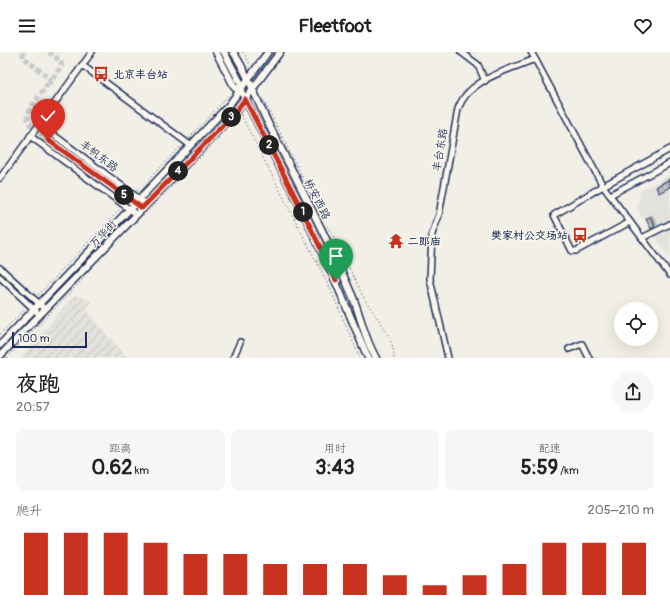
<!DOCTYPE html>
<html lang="zh">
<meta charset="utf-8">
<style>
body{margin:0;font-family:Pangolin,"LXGW WenKai TC",sans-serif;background:#f6f6f6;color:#202124;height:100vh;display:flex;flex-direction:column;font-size:15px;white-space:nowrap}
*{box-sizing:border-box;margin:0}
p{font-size:13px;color:#757577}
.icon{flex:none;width:22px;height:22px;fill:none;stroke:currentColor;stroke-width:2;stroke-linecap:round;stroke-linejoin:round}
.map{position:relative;height:306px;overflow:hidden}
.side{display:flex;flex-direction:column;background:#fff;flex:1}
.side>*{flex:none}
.buttons{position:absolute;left:614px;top:250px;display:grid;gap:8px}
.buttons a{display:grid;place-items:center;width:44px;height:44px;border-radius:50%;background:#fff;box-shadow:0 4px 16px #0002;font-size:20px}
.scale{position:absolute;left:12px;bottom:10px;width:75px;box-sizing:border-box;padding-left:4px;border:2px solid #1b2f5e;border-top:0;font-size:11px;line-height:14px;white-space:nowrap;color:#1b2f5e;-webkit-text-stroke:3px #fbf7ec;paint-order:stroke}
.pin{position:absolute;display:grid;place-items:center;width:34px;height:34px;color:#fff;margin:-41px -17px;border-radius:50% 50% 50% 0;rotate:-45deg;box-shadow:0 0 4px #0007}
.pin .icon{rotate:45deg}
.km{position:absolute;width:20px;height:20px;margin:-10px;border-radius:50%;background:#222;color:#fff;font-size:11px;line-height:20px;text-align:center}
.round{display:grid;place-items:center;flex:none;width:42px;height:42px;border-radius:21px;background:#f6f6f6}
.summary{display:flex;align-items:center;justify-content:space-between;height:68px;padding:0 16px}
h1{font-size:22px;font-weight:700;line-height:30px}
.stats{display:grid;grid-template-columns:repeat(3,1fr);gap:6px;height:68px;padding:4px 16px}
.stats div{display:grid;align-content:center;border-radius:8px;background:#f6f6f6;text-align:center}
.stats b{font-size:20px;font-weight:700}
.stats small{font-size:11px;font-weight:400}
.stats p{font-size:11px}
.chart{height:112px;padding:8px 16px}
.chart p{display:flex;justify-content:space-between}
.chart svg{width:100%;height:72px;margin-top:4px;stroke:#c8321e;stroke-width:6}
header{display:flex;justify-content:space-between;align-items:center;height:52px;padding:0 16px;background:#fff;font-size:18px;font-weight:700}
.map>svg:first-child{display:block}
.built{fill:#e2e1dc}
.industrial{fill:url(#industrial-furrows)}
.building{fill:url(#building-back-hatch);stroke:#1b2f5e;filter:url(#shadow)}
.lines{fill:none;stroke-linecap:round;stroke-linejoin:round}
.minor-tunnel{stroke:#c7c9cb;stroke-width:5;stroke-dasharray:5 2.5;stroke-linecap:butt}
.minor-casing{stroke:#1b2f5e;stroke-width:8}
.major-casing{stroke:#1b2f5e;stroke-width:9}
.path{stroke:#1b2f5e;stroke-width:1;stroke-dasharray:1 3;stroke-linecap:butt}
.minor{stroke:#fbf7ec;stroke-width:5}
.major{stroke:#fbf7ec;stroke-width:6}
.route-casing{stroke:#fff;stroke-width:8}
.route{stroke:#c8321e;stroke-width:5}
.labels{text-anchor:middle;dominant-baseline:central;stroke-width:3;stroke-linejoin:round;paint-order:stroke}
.poi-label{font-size:11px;font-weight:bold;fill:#1b2f5e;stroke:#fbf7ec;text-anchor:start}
.street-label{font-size:11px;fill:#1b2f5e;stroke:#fbf7ec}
</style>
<header><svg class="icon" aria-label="menu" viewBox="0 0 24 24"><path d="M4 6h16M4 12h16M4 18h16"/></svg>Fleetfoot<svg class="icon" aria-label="heart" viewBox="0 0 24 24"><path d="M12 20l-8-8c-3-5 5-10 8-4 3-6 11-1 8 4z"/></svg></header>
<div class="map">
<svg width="670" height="306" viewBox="0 0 670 306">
<defs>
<pattern id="industrial-furrows" width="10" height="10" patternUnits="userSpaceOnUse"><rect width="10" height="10" fill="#e2e1dc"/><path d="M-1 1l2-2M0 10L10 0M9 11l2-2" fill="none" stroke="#c1c1bf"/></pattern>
<pattern id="building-back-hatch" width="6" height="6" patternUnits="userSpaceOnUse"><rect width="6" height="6" fill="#bdc0c4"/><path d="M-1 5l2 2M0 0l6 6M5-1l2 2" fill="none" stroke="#a2a5ab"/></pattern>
<filter id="shadow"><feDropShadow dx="2" dy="-2" stdDeviation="0" flood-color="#0004"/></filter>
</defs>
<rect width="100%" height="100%" fill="#f2efe6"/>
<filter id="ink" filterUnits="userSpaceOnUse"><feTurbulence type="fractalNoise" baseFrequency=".025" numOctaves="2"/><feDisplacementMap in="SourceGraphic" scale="8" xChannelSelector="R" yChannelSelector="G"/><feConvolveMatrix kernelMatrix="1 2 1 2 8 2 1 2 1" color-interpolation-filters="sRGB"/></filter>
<g filter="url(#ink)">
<polygon class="built" points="670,123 670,206 637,157 641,138"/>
<polygon class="industrial" points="75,243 91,249 87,259 127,306 20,306"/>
<g class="building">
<polygon points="670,127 670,135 659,141 656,135"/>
<polygon points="650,165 655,174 651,177 646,167"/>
</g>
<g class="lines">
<g class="minor-tunnel">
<path d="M23,0V5L50,27C49,31 45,35 42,40C23,66 21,68 48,88"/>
<polyline points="49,0 60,9 62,13 49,32"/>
</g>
<defs>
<g id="minor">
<polyline points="461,0 478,13 485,29"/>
<polyline points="535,7 603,134 670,223"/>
<polyline points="82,13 190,93"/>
<polyline points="39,72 146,152"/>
<polyline points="30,84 136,162"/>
<polyline points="48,88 142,156"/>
<polyline points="0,126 92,0"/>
<polyline points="610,143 670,111"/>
<polyline points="630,170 576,199 572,199 554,163 603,134 670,97"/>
<polyline points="642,186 670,172"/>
<polyline points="0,216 45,257"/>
<polyline points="0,225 40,263"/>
<polyline points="569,297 582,292 589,306"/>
<polyline points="233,306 240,290"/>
<path d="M448,306L430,227L432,182L439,163L458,57C468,27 509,18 535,7L531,0"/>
</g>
<g id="major">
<polyline points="216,0 235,36 241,39"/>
<polyline points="224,0 240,30 241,39 306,166 335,228 368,306"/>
<path d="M233,0C248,21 256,47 268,71C297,128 327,185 352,243C361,264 364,286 376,306"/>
<polyline points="0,293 229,53 268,0"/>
<polyline points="0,304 234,62 280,0"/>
</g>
</defs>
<use href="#minor" class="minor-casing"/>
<use href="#major" class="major-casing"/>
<g class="path">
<polyline points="243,0 251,14"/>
<polyline points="264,49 304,128"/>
<polyline points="241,63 328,232 360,306"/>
<polyline points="189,86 229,43"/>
<polyline points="199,107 219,86"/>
<polyline points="137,139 181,94"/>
<polyline points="143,164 194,112"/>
<path d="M327,174C342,196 351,222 364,246C375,265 394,282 394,306"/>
<polyline points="38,243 120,157"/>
<polyline points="0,282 25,257"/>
<polyline points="7,306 83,227"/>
</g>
<use href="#minor" class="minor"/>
<use href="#major" class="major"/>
</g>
</g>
<g class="lines" filter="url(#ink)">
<defs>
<polyline id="route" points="48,88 142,156 234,62 245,47 306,166 336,228"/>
</defs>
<use href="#route" class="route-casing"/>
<use href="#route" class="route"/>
</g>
<defs>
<symbol id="bus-bare" viewBox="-9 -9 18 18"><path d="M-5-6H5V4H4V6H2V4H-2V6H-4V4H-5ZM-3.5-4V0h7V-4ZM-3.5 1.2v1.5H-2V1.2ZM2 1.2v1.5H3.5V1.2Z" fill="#c8321e" stroke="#fbf7ec" stroke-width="2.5" paint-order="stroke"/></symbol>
<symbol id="temple-bare" viewBox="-9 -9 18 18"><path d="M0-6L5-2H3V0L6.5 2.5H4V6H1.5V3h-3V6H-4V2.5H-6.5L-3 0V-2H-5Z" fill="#c8321e" stroke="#fbf7ec" stroke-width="2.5" paint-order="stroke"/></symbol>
</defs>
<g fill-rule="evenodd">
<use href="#bus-bare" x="90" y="11" width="22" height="22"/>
<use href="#bus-bare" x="569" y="172" width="22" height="22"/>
<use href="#temple-bare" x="385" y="178" width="22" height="22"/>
</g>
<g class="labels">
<g class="poi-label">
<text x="113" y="22">北京丰台站</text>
<text x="568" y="183" text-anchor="end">樊家村公交场站</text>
<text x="408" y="189">二郎庙</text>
</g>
<g class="street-label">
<text transform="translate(440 98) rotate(-80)">丰台东路</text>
<text transform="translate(99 104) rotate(37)">丰帆东路</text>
<text transform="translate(317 147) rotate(63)">桥安西路</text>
<text transform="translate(103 182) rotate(-46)">万华街</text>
</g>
</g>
</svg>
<div class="buttons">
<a><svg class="icon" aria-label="locate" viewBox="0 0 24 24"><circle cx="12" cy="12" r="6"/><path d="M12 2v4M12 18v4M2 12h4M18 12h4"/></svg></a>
</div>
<div class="scale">100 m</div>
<div class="pin" style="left:336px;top:228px;background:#1e9e55"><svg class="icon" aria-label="arrive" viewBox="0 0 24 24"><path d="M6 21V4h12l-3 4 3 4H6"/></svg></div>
<div class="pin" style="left:48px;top:88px;background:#d93025"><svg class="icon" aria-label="check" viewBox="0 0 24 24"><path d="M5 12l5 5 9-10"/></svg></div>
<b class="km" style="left:303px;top:160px">1</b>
<b class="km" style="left:269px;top:93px">2</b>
<b class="km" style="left:231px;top:65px">3</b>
<b class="km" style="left:178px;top:119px">4</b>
<b class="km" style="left:124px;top:143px">5</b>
</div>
<section class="side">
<div class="summary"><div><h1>夜跑</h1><p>20:57</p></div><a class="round"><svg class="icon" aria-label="share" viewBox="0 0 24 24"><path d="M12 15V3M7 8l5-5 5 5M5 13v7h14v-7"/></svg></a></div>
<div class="stats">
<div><p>距离</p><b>0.62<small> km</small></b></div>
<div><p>用时</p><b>3:43</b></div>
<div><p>配速</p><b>5:59<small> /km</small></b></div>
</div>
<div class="chart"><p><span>爬升</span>205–210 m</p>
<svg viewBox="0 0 160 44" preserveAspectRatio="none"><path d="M5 44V6M15 44V6M25 44V6M35 44V12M45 44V19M55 44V19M65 44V25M75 44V25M85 44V25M95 44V32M105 44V38M115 44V32M125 44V25M135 44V12M145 44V12M155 44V12"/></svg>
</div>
</section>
